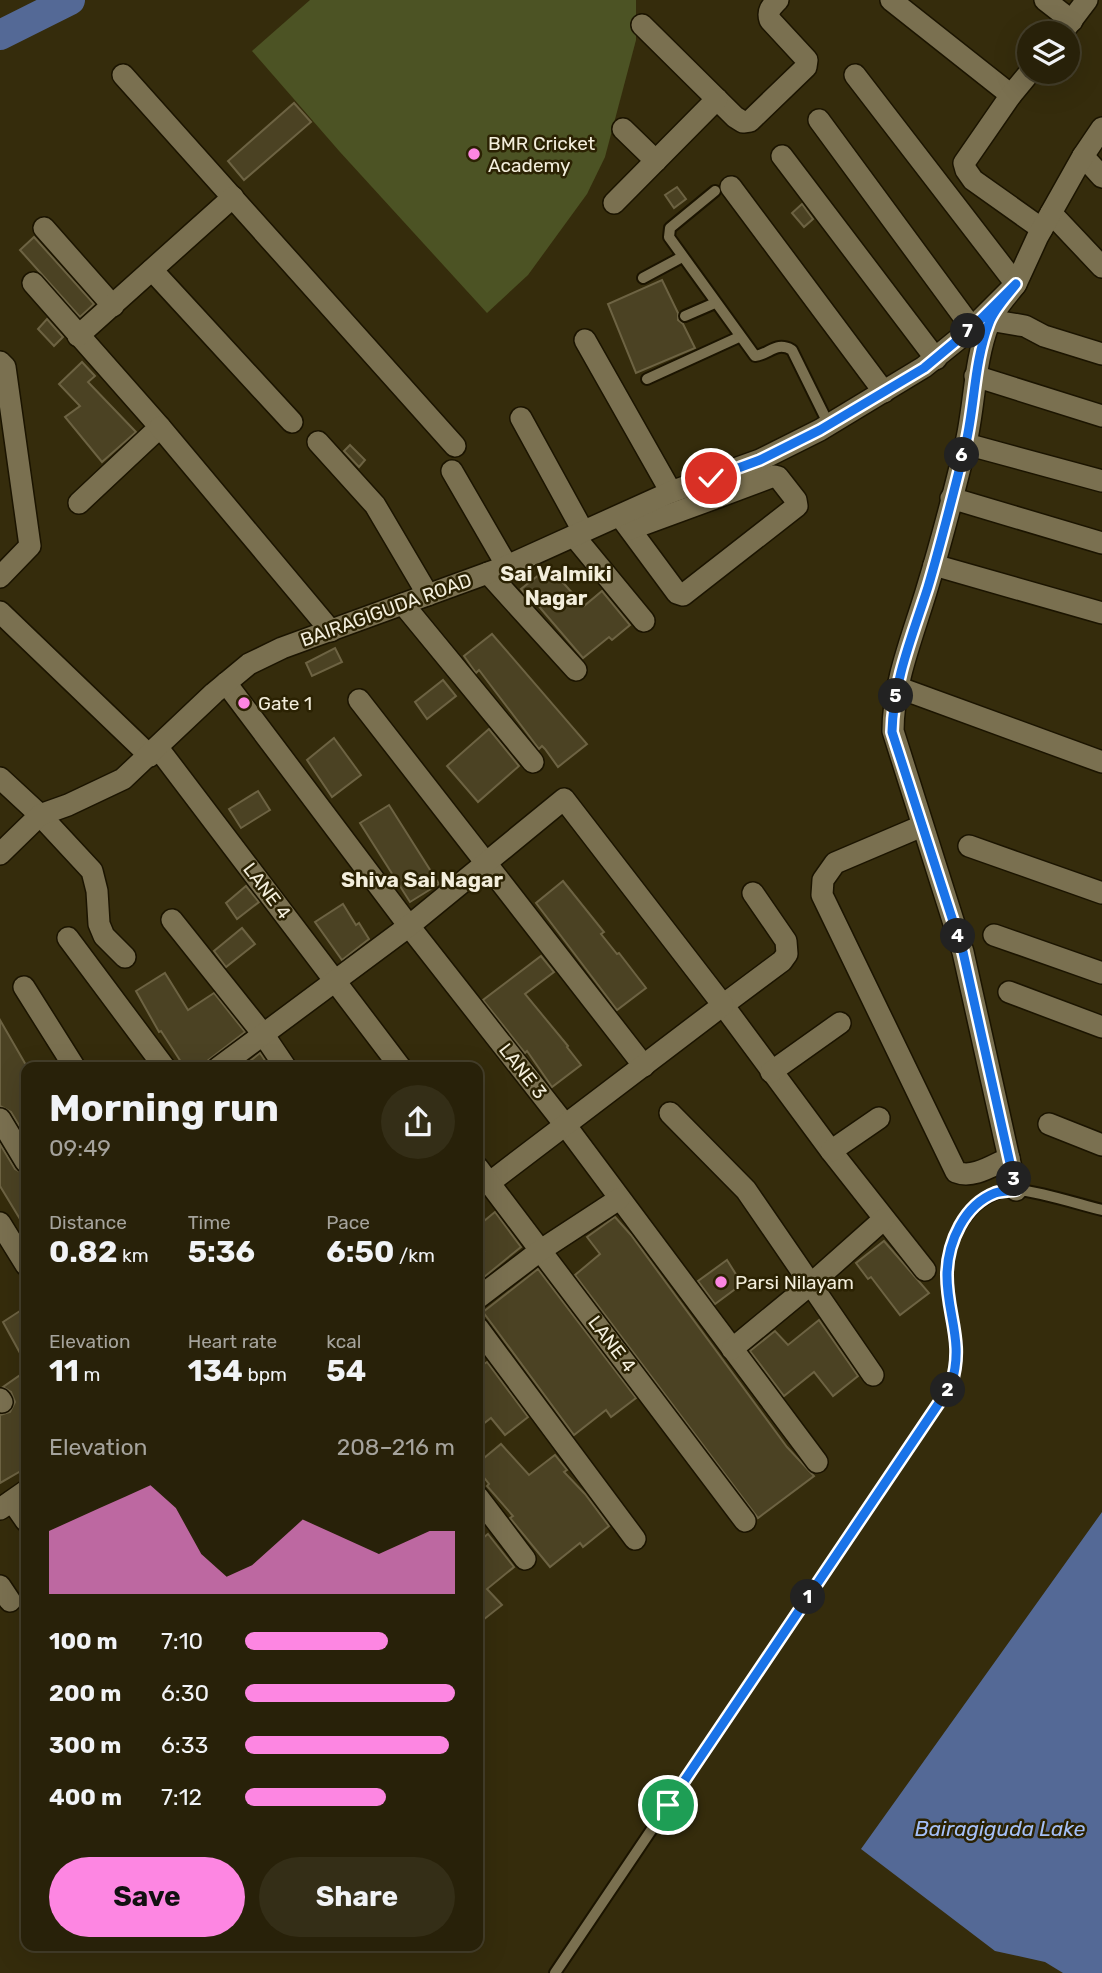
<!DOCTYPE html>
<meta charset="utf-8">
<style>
body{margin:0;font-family:Rubik,sans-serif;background:#342e17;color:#f1f3f6;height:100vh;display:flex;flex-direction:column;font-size:26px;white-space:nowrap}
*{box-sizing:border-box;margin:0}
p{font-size:23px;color:#a5a39c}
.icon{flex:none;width:38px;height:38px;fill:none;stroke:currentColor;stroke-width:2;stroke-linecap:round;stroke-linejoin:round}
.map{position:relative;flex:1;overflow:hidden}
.sheet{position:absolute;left:21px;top:1062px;width:462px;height:889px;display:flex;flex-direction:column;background:#282109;border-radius:14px;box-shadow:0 7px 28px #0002,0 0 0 2px #443e2a}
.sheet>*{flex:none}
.tools{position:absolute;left:1017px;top:21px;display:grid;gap:14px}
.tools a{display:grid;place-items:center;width:63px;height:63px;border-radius:50%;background:#282109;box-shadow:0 7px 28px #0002,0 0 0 2px #443e2a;font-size:35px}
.pin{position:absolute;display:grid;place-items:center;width:60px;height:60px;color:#fff;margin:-30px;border:4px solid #fff;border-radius:50%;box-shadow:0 2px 7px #0007}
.km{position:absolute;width:35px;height:35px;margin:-18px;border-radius:50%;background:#222;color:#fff;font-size:19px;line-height:35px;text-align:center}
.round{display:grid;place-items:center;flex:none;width:74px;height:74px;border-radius:37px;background:#342e17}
.summary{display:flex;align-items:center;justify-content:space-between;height:119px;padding:0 28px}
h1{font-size:38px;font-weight:700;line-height:52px}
.stats{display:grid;grid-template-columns:repeat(3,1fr);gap:10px;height:119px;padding:7px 28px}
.stats div{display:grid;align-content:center}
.stats b{font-size:30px;font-weight:700}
.stats small{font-size:19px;font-weight:400}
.stats p{font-size:19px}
.chart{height:196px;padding:14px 28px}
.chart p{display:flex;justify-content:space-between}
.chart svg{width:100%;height:126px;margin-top:7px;fill:#fd86e2;opacity:.7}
.cta{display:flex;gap:14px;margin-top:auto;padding:14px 28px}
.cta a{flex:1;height:80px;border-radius:42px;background:#fd86e2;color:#111;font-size:28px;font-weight:700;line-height:80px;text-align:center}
.cta a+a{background:#342e17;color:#f1f3f6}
ul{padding:0 28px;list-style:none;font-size:23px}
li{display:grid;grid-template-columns:112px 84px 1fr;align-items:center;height:52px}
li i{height:18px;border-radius:9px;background:#fd86e2}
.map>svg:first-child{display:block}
.green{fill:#4c5324}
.water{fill:#546996}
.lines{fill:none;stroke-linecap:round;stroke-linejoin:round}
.river{stroke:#546996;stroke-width:30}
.building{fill:#4b4223;stroke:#6d6343;stroke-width:2}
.service-casing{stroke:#1b1400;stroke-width:14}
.minor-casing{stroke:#1b1400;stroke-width:24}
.tertiary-casing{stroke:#1b1400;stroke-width:24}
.service{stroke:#7a7050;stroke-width:10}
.minor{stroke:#7a7050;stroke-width:21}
.tertiary{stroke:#7a7050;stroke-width:21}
.route-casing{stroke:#fff;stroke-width:14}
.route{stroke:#1a73e8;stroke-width:9}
.poi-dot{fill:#fd86e2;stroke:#2b2203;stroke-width:2.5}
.labels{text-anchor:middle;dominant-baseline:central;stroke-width:5;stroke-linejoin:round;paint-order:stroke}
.poi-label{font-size:19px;fill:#f3eedc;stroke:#2b2203;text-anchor:start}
.street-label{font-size:19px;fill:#f3eedc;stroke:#2b2203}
.neighbourhood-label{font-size:21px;font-weight:bold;fill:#f3eedc;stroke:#2b2203}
.water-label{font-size:21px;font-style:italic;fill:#a5c0f7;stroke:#2b2203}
</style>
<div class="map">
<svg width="1102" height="1973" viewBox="0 0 1102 1973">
<rect width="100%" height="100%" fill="#352c0c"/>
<polygon class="green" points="310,0 636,0 636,40 605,157 587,194 528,275 487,313 340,152 252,51"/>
<polygon class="water" points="1102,1512 1102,1973 1063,1973 1045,1962 995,1951 861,1849"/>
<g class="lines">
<polyline class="river" points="0,35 70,0"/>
</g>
<g class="building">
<polygon points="294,103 311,122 244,180 228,161"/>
<polygon points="677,187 686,199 674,208 665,195"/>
<polygon points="802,204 813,219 804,227 792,213"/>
<polygon points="34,237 94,304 80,317 20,250"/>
<polygon points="662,280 678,313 678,320 683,324 695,348 636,373 608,304"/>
<polygon points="47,319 63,337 54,346 38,329"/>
<polygon points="82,362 95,376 88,382 136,432 102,462 65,417 80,406 59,384"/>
<polygon points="350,445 365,460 359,467 344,451"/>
<polygon points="549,567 584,606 602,591 630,625 612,640 609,637 583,658 536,603 534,605 521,589"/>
<polygon points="492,634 587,744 558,767 545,749 542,746 539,749 479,670 476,673 464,656"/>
<polygon points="335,648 342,662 312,676 306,663"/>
<polygon points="443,680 456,696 427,719 415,702"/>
<polygon points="489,729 519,766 478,802 447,766"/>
<polygon points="334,738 361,775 332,797 307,760"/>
<polygon points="258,791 270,810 241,828 229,809"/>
<polygon points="389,805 439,884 410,902 360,823"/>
<polygon points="563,881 604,932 601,934 617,954 619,953 646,988 617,1010 536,903"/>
<polygon points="246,886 259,902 237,919 226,903"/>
<polygon points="343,904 356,925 359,923 369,939 342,960 315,922"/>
<polygon points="242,928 255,944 226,967 214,951"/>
<polygon points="541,956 554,972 525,994 568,1046 567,1047 581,1065 552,1087 527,1051 525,1053 483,1000"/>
<polygon points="165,973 188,1010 214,993 245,1032 198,1068 185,1068 161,1031 159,1032 136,991"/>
<polygon points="0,1020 26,1065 26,1137 11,1112 0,1106"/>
<polygon points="260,1053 270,1068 241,1068"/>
<polygon points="0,1144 15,1169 26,1175 26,1229 0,1186"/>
<polygon points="495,1212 521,1247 478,1282 478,1256 484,1251 478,1243 478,1226"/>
<polygon points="615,1217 631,1235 787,1447 814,1476 758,1518 575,1275 600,1254 587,1237"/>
<polygon points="884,1241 929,1293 900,1315 871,1277 868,1279 856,1263"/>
<polygon points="727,1260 742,1284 715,1304 698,1281"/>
<polygon points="538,1269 636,1398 611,1417 606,1410 574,1435 483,1312"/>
<polygon points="26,1307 26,1364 3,1322"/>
<polygon points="819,1320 858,1376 833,1396 814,1372 784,1396 750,1351 775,1331 788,1345"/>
<polygon points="487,1362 528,1417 505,1435 491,1418 478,1428 478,1368"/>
<polygon points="26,1371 26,1468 0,1483 0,1415 10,1412 15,1402 11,1392 3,1387"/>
<polygon points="501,1444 529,1475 555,1455 567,1470 564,1472 585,1494 609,1526 583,1547 580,1543 550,1567 510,1518 513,1516 487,1486 489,1484 478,1470 478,1463"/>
<polygon points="488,1534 514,1567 487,1589 502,1605 478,1624 478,1542"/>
</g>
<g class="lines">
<defs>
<g id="service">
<path d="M715,191L670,228L669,237L755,356C770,354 776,341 792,350L829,425"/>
<polyline points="643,278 682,257"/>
<polyline points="685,316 715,303"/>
<polyline points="647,379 739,337"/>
<path d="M555,1973L951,1385C964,1344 947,1314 947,1274C947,1236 973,1192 1013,1190C1032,1189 1081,1205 1102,1210"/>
</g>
<g id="minor">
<polyline points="891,0 1011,95"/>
<polyline points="1045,0 1072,21"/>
<path d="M642,25L735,117L743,122L750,121L806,67L807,60L770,20C767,11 771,7 778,0"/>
<polyline points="1062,33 1087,0"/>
<polyline points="1030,72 1011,95 964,163 966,170 973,180 1042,229"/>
<polyline points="123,75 455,446"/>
<path d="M855,75L1016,284C1007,296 994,309 989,323C974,362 975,403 966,443C954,493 941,543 926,592C912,638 893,684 893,731L963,952L1016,1190"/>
<polyline points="819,120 972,328"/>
<polyline points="623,129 656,161"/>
<polyline points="782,156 936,359"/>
<polyline points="1083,156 1102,177"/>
<polyline points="731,187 884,392"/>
<polyline points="614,203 717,99"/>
<polyline points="1051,213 1102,267"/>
<polyline points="44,228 113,306"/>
<polyline points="152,270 292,422"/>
<polyline points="33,283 160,427 79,503"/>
<polyline points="989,320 1025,326 1044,336 1102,354"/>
<polyline points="78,336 233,197"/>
<polyline points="585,340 671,492"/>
<polyline points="0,362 5,367 30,546 0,577"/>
<polyline points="975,376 1102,416"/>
<polyline points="521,418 583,531"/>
<polyline points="160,427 331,631"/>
<polyline points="318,442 375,505 428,595"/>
<polyline points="966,444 1102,481"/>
<polyline points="452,471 507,566"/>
<polyline points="951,498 1102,543"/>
<polyline points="620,516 677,593 683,595 797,506 796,500 778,477 774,476 718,497 711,478"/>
<polyline points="631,529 718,497"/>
<polyline points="574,536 644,621"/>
<polyline points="934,565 1102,613"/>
<polyline points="488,573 576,670"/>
<polyline points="403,604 533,762"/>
<polyline points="0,612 150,756"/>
<polyline points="226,683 409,926 566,1126 817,1462"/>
<polyline points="897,687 1102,762"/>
<polyline points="359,700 644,1066"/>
<polyline points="158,748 401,1068"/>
<polyline points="0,778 40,815 92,871 97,891 99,924 104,936 125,957"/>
<path d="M922,826L835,863L823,880L822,895L956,1172C973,1179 993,1165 1009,1158"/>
<polyline points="969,846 1102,893"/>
<polyline points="753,893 786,941 787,954 782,961 723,1005 831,1151 925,1270"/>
<polyline points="172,920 263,1034 286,1068"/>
<polyline points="994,935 1102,973"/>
<polyline points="68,938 165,1068"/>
<polyline points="24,987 75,1068"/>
<polyline points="1009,992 1102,1027"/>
<polyline points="218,1068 409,926 564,799 723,1005 489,1183"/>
<polyline points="771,1072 840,1023"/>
<polyline points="670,1113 746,1190 873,1375"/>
<polyline points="0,1119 26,1162"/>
<polyline points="1049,1124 1102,1145"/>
<polyline points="831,1151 879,1118"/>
<polyline points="478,1168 745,1521"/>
<polyline points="0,1223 26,1265"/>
<polyline points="478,1298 541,1250 619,1199"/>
<polyline points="478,1328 635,1539"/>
<polyline points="732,1349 811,1284 884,1219"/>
<polyline points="0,1399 2,1402"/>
<polyline points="478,1497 525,1559"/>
<polyline points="12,1501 26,1521"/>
<polyline points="0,1509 26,1491"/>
<polyline points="0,1586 10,1601"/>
</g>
<polyline id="tertiary" points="0,854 40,815 68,805 123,779 214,693 249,664 282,648 507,566 671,492 760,460 820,430 924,367 972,328 1016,284 1038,236 1083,156 1102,128"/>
</defs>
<use href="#service" class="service-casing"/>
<use href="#minor" class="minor-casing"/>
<use href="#tertiary" class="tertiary-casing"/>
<use href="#service" class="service"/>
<use href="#minor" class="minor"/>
<use href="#tertiary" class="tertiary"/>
</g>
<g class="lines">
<defs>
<path id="route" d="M668,1805L951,1385C965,1341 946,1314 947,1273C948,1242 964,1205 995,1193C1001,1191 1009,1191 1016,1190L963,952L892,732C893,682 913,634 928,587C942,540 954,491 966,443C975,403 974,362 989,323C994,309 1007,296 1016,284L972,328L924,368L820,430L760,460L711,478"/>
</defs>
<use href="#route" class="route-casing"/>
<use href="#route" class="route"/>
</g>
<g class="poi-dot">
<circle cx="474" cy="154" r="7"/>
<circle cx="244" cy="703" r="7"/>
<circle cx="721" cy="1282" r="7"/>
</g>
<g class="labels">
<g class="poi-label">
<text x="488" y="143">BMR Cricket<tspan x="488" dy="22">Academy</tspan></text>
<text x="258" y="703">Gate 1</text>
<text x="735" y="1282">Parsi Nilayam</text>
</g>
<g class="street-label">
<text transform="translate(386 610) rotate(-20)">BAIRAGIGUDA ROAD</text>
<text transform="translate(267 891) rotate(53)">LANE 4</text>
<text transform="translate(523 1071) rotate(52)">LANE 3</text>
<text transform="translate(612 1344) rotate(53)">LANE 4</text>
</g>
<g class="neighbourhood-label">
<text x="556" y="573">Sai Valmiki<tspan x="556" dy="24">Nagar</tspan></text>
<text x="422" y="879">Shiva Sai Nagar</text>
</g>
<g class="water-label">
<text x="1000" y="1828">Bairagiguda Lake</text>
</g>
</g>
</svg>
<div class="tools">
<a><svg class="icon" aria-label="layers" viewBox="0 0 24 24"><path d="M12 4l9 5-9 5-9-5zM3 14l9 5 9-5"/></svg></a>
</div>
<div class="pin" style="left:668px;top:1805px;background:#1e9e55"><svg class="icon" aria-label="arrive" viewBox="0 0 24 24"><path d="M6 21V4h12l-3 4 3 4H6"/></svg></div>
<div class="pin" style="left:711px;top:478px;background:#d93025"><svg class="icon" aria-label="check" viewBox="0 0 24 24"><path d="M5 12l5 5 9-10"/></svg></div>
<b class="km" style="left:808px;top:1597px">1</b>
<b class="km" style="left:948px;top:1390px">2</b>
<b class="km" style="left:1014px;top:1179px">3</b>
<b class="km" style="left:958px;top:936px">4</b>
<b class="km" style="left:896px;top:696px">5</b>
<b class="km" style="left:962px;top:455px">6</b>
<b class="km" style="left:968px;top:331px">7</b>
<section class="sheet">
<div class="summary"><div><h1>Morning run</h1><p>09:49</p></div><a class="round"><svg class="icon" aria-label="share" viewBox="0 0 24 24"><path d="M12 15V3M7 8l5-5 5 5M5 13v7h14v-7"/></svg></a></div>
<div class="stats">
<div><p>Distance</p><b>0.82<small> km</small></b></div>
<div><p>Time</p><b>5:36</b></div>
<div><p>Pace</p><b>6:50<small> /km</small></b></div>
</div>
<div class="stats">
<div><p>Elevation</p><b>11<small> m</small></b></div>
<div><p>Heart rate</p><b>134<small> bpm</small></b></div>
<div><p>kcal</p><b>54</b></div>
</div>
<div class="chart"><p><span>Elevation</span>208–216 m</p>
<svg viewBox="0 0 160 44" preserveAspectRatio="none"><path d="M0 44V22L10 18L20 14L30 10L40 6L50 14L60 30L70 38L80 34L90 26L100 18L110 22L120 26L130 30L140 26L150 22L160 22V44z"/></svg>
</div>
<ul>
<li><b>100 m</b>7:10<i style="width:68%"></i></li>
<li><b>200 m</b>6:30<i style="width:100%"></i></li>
<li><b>300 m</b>6:33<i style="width:97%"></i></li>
<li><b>400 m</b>7:12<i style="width:67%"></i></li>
</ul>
<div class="cta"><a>Save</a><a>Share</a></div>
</section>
</div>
